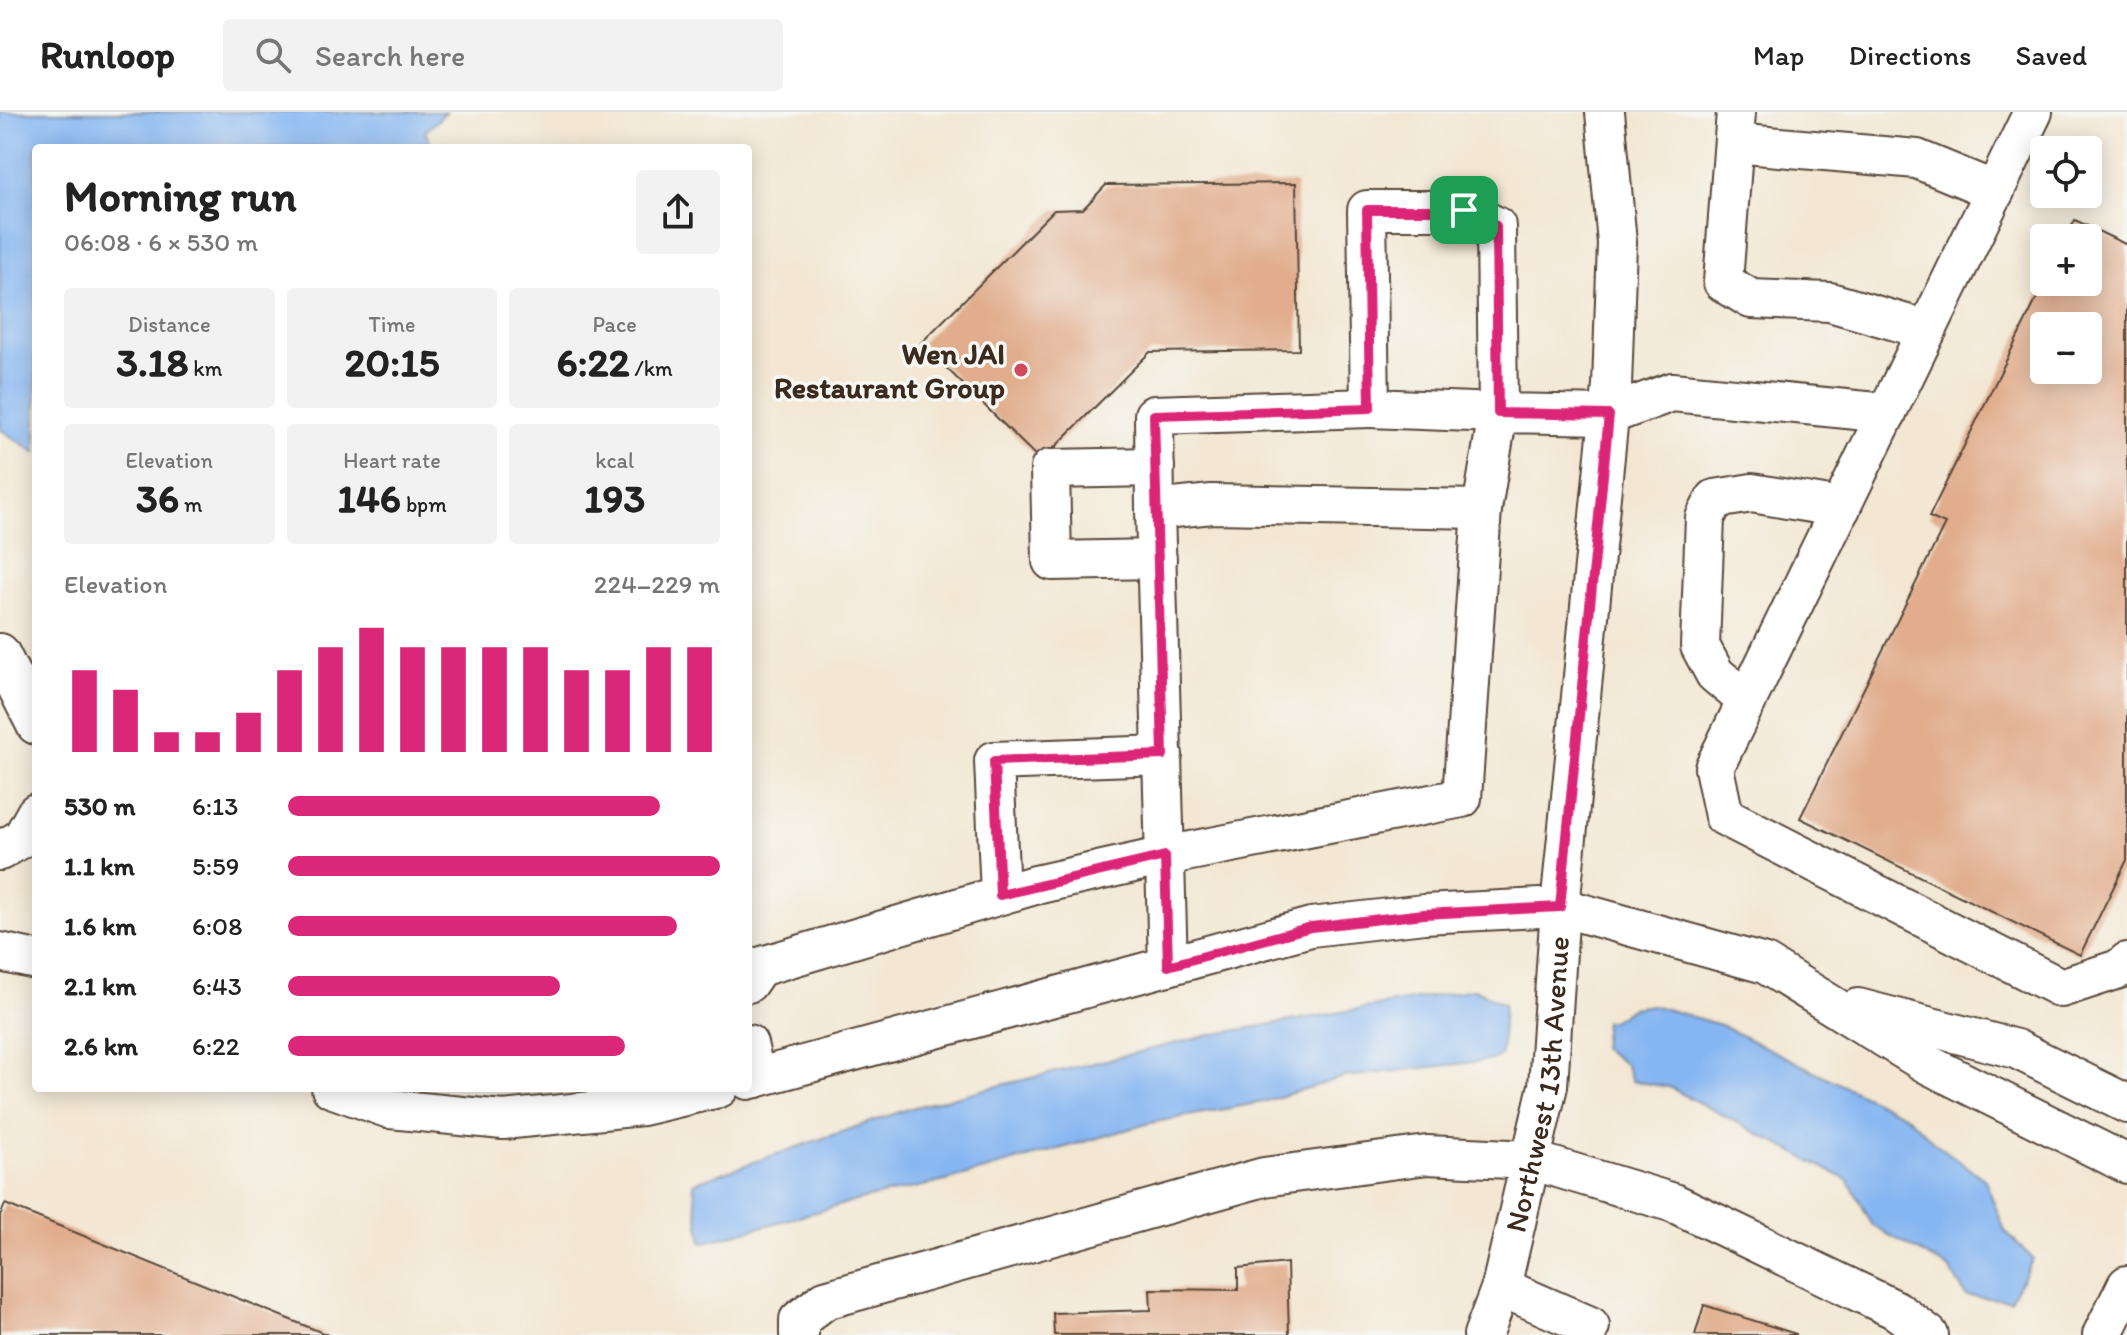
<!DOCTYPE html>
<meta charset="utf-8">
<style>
body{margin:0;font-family:Itim,sans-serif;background:#f2f2f2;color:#222;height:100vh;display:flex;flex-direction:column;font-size:30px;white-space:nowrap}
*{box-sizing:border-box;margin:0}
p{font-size:26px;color:#767676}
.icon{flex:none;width:44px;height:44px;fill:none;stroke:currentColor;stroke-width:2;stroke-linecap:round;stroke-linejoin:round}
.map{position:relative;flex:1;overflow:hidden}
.sheet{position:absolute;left:32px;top:32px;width:720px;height:948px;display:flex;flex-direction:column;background:#fff;border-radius:8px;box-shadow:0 4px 20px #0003}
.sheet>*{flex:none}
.controls{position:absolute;left:2030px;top:24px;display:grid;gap:16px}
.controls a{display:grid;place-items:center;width:72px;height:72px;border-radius:8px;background:#fff;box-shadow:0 4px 20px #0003;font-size:40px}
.pin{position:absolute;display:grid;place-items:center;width:68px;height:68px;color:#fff;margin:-34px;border-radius:16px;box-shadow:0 4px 12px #0006}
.round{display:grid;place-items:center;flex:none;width:84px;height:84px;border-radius:8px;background:#f2f2f2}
.overview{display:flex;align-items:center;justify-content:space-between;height:136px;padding:0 32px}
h1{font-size:44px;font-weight:700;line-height:60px}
.stats{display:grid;grid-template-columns:repeat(3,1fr);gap:12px;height:136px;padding:8px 32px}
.stats div{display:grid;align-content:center;border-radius:8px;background:#f2f2f2;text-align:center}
.stats b{font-size:40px;font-weight:700}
.stats small{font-size:22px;font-weight:400}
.stats p{font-size:22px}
.chart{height:224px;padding:16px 32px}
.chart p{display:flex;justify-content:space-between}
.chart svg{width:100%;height:144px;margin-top:8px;stroke:#db2777;stroke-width:6}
ul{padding:0 32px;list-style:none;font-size:26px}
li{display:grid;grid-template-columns:128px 96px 1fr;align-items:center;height:60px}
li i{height:20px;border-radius:10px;background:#db2777}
header{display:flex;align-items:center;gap:48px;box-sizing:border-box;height:112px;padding:0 40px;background:#fff;border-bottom:2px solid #e0e0e0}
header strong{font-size:38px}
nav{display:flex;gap:44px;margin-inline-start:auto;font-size:28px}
.search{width:560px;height:72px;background:#f2f2f2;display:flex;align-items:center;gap:20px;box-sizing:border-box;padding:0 28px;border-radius:8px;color:#767676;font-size:30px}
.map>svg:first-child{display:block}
.water{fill:#86b6f1;stroke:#607088;stroke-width:2}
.building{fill:#e1ad8d;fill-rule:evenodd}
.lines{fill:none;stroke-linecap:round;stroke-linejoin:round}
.minor-casing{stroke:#574639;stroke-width:42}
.minor{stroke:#fff;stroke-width:38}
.route-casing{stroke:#fff;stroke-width:16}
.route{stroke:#db2777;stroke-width:10}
.poi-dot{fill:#d1495b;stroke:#f6f6f2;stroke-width:3}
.labels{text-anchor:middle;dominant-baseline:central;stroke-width:7;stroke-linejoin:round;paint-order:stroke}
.poi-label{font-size:30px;font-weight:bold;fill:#3b2a1e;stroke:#f6f6f2;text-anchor:end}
.street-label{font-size:30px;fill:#3b2a1e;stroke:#f6f6f2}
</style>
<header>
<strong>Runloop</strong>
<div class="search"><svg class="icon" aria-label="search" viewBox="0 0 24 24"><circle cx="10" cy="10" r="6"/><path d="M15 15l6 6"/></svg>Search here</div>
<nav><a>Map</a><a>Directions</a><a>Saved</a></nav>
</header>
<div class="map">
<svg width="2127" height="1223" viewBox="0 0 2127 1223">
<rect width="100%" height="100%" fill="#f6f6f2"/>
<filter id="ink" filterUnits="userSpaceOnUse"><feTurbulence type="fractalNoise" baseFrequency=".0125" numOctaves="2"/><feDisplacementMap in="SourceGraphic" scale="16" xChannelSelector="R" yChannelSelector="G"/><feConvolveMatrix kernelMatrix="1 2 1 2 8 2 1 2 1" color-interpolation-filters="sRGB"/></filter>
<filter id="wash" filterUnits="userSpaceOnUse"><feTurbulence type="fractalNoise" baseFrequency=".006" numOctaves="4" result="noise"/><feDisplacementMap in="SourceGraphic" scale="32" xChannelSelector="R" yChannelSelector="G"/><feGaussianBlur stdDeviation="1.8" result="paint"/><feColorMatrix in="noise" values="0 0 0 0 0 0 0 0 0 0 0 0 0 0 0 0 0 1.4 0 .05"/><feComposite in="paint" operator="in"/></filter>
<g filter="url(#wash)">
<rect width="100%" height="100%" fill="#f3e7d3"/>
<g class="water">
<polygon points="0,0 446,0 425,20 433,36 36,36 36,341 0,317"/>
<polygon points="1474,877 1504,892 1501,943 1492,948 1344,965 1263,990 1150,1011 946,1069 863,1087 702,1131 693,1071 911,996 1002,973 1210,923"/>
<polygon points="1652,893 1720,913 1908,1005 1935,1031 1985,1068 2005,1119 2033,1147 2010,1188 1966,1184 1949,1156 1873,1114 1849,1069 1669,975 1632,969 1625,952 1602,936 1605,909 1612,909 1631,896"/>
</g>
<g id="blocks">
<g class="building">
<polygon points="1296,71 1299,238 1150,240 1041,349 921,231 1054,98 1083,97 1106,73"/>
<path d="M2075,108L2127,133V748L2080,843L1800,706L1945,412L1929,405L2045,170H2088V126H2066ZM2044,214H2088V258H2044Z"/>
<polygon points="5,1092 328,1223 0,1223 0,1104"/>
<polygon points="1287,1151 1289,1223 1054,1223 1053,1201 1151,1198 1150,1177 1238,1178 1238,1156"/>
<polygon points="1704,1193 1796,1222 1796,1223 1695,1223"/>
</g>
</g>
</g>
<g filter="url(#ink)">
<use href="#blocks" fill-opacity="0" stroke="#574639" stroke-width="2"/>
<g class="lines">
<defs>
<g id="minor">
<polyline points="1736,0 1723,170 1751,187 1830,190 1927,218"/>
<polyline points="2033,0 1714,656 1724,704 2061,876 2119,857 2127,850"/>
<polyline points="1734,31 1917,47 1995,79"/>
<polygon points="1367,98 1464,98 1496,114 1498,301 1370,296"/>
<polyline points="1155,355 1050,357 1052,449 1157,447"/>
<polyline points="1155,398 1154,303 1370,296"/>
<polyline points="0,541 36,613"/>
<polyline points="1747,589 1715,562 1700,534 1705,406 1715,387 1752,381 1841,396"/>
<polyline points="0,739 22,726 36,701"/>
<polyline points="1000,783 994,649 1163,643"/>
<polyline points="0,840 36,848"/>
<polyline points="1168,854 1155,398 1212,392 1482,397 1498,301 1609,303 1672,280 1887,301"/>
<polyline points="748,871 759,855 1031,774 1165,744 1462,686 1482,397"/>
<polyline points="1858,896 2016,937 2127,992"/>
<polyline points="748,932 756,966"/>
<polyline points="748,968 1311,815 1424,802 1560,795 1765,852 1927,952 2127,1052"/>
<polyline points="331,976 390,997 503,1008 642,994 719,976"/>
<polyline points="1501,1175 1590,1214 1586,1223"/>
<polyline points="799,1223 799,1208 825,1188 1264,1065 1427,1043 1531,1048 1674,1091 1896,1198 1929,1223"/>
<path id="s1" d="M1483,1223L1501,1175L1548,974L1560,795L1612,274L1617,131L1605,0"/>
<polyline points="2102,1223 2127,1173"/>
</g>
</defs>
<use href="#minor" class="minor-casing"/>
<use href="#minor" class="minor"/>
</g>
</g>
<g class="lines" filter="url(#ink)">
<defs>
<polygon id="route" points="1367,98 1464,98 1496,114 1498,301 1609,303 1560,795 1424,802 1311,815 1168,854 1165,744 1000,783 994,649 1163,643 1154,303 1370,296"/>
</defs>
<use href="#route" class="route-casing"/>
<use href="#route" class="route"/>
</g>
<circle class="poi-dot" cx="1021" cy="258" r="8"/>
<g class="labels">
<g class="poi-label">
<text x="1005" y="241">Wen JAI<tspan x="1005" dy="34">Restaurant Group</tspan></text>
</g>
<g class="street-label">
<text stroke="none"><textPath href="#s1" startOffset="258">Northwest 13th Avenue</textPath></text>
</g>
</g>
</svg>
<div class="controls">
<a><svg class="icon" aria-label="locate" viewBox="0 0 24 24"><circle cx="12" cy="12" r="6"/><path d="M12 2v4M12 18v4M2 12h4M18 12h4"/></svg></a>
<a>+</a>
<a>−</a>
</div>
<div class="pin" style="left:1464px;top:98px;background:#1e9e55"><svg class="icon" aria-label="arrive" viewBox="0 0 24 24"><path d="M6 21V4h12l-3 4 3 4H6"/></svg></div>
<section class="sheet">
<div class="overview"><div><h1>Morning run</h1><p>06:08 · 6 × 530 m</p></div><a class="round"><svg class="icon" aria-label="share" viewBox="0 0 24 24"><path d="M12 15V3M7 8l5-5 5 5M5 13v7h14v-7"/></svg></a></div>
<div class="stats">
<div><p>Distance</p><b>3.18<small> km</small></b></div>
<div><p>Time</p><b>20:15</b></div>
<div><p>Pace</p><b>6:22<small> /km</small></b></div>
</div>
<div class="stats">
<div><p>Elevation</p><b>36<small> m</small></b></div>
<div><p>Heart rate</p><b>146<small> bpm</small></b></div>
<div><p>kcal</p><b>193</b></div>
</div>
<div class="chart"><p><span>Elevation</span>224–229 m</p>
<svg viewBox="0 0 160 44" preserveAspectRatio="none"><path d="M5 44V19M15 44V25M25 44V38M35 44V38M45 44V32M55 44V19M65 44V12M75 44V6M85 44V12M95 44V12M105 44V12M115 44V12M125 44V19M135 44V19M145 44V12M155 44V12"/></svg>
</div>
<ul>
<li><b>530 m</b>6:13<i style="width:86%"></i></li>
<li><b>1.1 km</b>5:59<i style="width:100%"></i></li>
<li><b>1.6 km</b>6:08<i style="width:90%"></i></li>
<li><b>2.1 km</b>6:43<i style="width:63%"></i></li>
<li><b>2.6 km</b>6:22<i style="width:78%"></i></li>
</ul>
</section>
</div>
